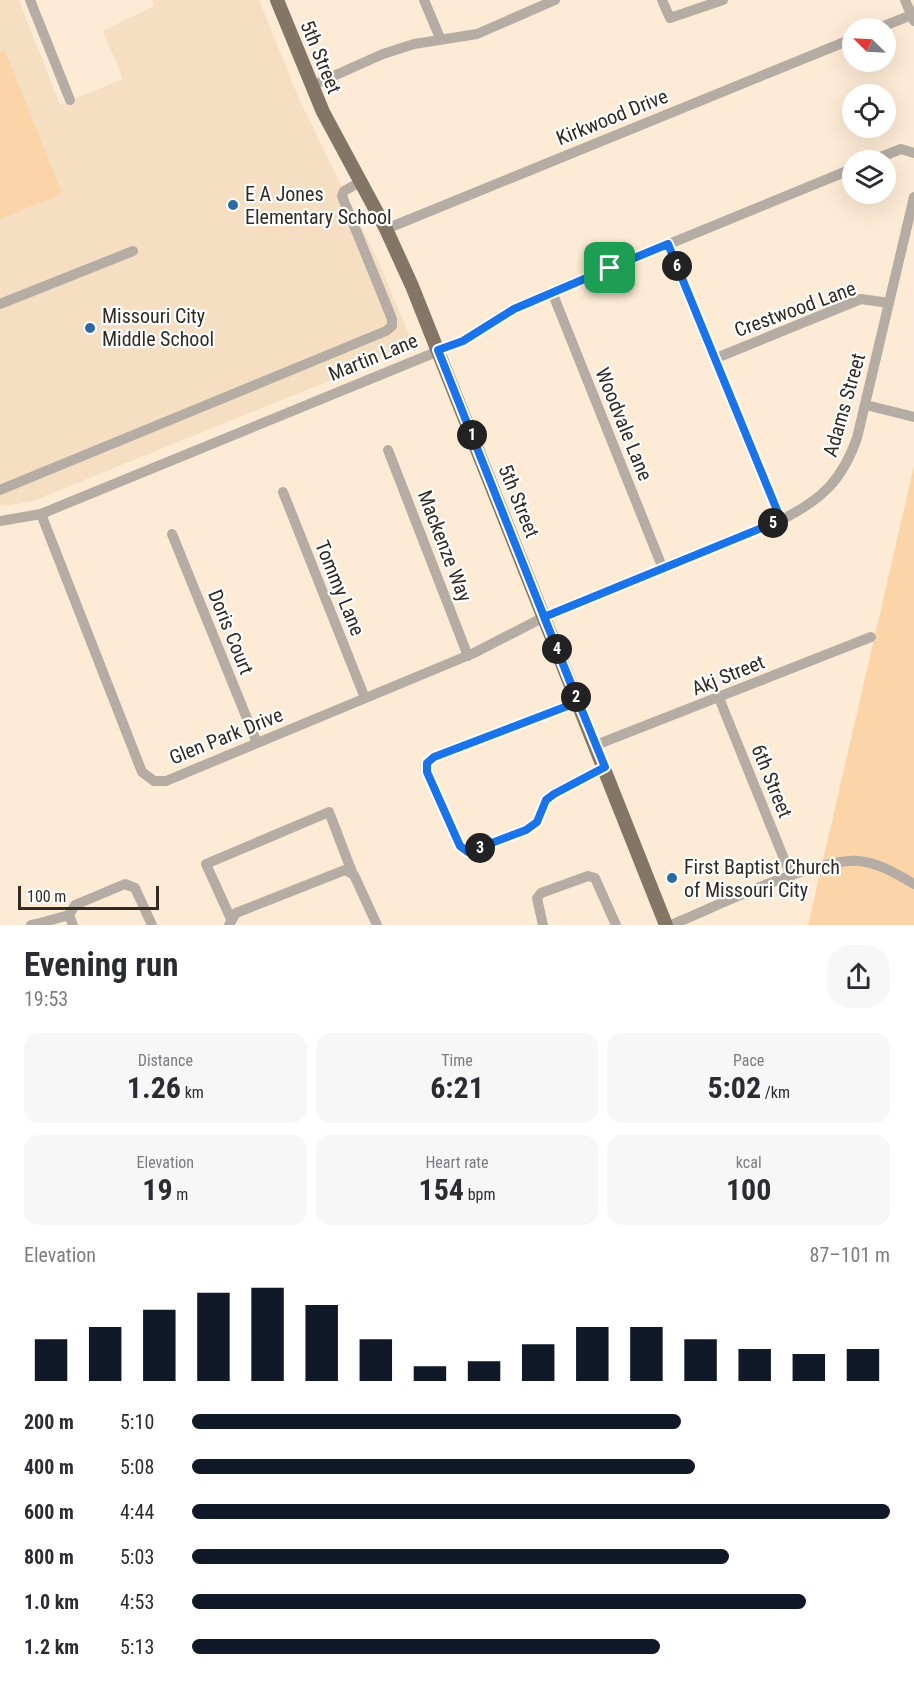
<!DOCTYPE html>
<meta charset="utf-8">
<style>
body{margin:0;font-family:"Roboto Condensed",sans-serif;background:#f7f7f7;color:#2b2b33;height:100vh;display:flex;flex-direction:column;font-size:22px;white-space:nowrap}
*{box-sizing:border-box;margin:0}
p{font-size:20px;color:#7c7c81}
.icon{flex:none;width:33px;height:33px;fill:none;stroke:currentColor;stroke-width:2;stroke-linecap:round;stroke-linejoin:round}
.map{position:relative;height:925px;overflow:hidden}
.sheet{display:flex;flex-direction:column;background:#fff;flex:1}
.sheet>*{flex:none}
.needle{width:39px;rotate:294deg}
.controls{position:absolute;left:842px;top:18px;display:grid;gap:12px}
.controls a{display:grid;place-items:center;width:54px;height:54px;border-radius:50%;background:#fff;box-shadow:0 6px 24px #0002;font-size:30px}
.scale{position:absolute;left:18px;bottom:15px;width:141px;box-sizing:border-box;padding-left:6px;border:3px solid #312a22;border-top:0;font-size:16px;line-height:21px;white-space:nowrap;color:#312a22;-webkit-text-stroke:4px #fff;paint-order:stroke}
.pin{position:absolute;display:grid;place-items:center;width:51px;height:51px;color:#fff;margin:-26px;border-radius:12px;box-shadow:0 3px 9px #0006}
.km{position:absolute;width:30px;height:30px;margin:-15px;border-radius:50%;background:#222;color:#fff;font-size:16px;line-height:30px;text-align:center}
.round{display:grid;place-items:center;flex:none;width:63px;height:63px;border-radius:24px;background:#f7f7f7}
.summary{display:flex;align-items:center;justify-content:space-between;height:102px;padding:0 24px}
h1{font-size:33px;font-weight:700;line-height:45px}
.stats{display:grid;grid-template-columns:repeat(3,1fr);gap:9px;height:102px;padding:6px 24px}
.stats div{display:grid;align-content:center;border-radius:15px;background:#f7f7f7;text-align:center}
.stats b{font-size:30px;font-weight:700}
.stats small{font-size:16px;font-weight:400}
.stats p{font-size:16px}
.chart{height:168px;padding:12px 24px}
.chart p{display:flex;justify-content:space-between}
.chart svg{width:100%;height:108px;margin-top:6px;stroke:#111827;stroke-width:6}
ul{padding:0 24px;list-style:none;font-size:20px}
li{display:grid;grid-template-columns:96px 72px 1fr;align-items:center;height:45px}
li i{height:15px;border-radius:8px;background:#111827}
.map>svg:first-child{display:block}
.built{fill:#f5dec2}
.green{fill:#fbd5a8}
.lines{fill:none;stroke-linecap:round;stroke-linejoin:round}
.minor{stroke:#b5ada4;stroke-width:10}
.major{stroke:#847666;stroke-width:14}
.route-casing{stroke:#fff;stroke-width:12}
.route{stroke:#1a73e8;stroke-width:8}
.poi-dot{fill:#296ca2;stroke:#fff;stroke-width:2}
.labels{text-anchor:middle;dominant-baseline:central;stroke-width:4.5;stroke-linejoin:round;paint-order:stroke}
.street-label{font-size:20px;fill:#312a22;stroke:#fff}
.poi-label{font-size:20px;fill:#312a22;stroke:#fff;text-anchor:start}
</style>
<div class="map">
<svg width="914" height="925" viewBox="0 0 914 925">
<rect width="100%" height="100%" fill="#fdebd5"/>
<polygon class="built" points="0,0 19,0 60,105 123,79 103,31 154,6 152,0 259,0 299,99 380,265 411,339 361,368 30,502 0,506"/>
<g class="green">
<polygon points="5,51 62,194 0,219 0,52"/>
<polygon points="914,466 914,925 808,925"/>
</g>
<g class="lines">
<g class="minor">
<polyline points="30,0 70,100"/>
<polyline points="424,0 440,38"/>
<polyline points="662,0 670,18 723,0"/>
<polyline points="905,0 914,21"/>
<polyline points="879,28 914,14"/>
<polyline points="311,86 383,54 414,44 477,34 555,0"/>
<polyline points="873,160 901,149 914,153"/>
<polyline points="386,229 852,39"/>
<polyline points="667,244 781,520"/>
<polyline points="552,292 663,569"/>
<polyline points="0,304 133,251"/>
<polyline points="714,359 861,299 889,303"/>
<polyline points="866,405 914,417"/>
<polyline points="388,450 468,656"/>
<polyline points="0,490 386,331 392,326 392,319 342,196 344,191 360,182"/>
<polyline points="283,492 365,698"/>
<path d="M41,514L142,772L154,781H166L474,653L544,617L781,520C821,500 842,481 857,438L914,197"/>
<polyline points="0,521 41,514 463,341 514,309 552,292 852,169"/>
<polyline points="172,534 257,743"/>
<polyline points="719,698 791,876"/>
<polyline points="578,702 434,757 427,763 427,772 460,846 468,852 526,830 537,822 546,800 554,793 605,767"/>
<polyline points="596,745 871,637"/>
<polyline points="231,919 206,864 329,812 352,872"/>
<polyline points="44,922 69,915"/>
<polyline points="31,925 44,922 45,925"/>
<polyline points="73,925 69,915 75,905 125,884 135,888 152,925"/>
<polyline points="229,925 236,913 345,870 354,875 377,925"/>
<polyline points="543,925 537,898 541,893 588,876 595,878 616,925"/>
<path d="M671,925C715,907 814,858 859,861C879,863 897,874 914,884"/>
</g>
<polyline class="major" points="277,0 323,112 386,229 412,286 666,925"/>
</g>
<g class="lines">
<defs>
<polyline id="route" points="610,268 514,309 463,341 438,350 578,702 434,757 427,763 427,772 460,846 468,852 526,830 537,822 546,800 554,794 605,767 544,617 781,520 668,244 610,268"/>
</defs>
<use href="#route" class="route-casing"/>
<use href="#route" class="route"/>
</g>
<g class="poi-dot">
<circle cx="233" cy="205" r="6"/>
<circle cx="90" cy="328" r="6"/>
<circle cx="672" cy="878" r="6"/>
</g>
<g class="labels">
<g class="street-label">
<text transform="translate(321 57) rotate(68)">5th Street</text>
<text transform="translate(612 117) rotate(-22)">Kirkwood Drive</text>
<text transform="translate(795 309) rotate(-20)">Crestwood Lane</text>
<text transform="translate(373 357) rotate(-22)">Martin Lane</text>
<text transform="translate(844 405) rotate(-74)">Adams Street</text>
<text transform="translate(624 424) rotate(68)">Woodvale Lane</text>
<text transform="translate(519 501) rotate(68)">5th Street</text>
<text transform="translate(445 546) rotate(69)">Mackenze Way</text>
<text transform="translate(340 588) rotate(68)">Tommy Lane</text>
<text transform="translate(231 632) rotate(68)">Doris Court</text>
<text transform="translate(728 675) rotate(-22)">Akj Street</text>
<text transform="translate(226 736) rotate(-22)">Glen Park Drive</text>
<text transform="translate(772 781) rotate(68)">6th Street</text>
</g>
<g class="poi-label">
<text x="245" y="194">E A Jones<tspan x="245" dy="23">Elementary School</tspan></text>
<text x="102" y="316">Missouri City<tspan x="102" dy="23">Middle School</tspan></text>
<text x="684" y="867">First Baptist Church<tspan x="684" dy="23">of Missouri City</tspan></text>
</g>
</g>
</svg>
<div class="controls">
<a><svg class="needle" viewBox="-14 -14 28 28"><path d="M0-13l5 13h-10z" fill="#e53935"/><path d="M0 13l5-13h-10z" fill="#7c7c81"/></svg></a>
<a><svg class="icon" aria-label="locate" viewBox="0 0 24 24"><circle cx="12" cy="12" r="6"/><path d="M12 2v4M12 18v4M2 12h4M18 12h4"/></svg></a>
<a><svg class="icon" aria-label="layers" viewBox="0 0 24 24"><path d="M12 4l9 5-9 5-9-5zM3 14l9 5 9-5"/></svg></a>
</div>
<div class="scale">100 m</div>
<div class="pin" style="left:610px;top:268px;background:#1e9e55"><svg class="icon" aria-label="arrive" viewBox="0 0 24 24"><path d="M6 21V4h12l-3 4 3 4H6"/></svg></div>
<b class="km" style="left:472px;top:435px">1</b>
<b class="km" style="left:576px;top:697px">2</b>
<b class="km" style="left:480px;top:848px">3</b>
<b class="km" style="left:557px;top:649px">4</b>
<b class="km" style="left:773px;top:523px">5</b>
<b class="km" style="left:677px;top:266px">6</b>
</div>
<section class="sheet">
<div class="summary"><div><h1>Evening run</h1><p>19:53</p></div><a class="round"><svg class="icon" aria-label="share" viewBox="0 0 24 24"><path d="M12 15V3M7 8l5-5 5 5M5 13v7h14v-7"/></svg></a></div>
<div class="stats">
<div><p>Distance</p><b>1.26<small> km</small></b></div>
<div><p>Time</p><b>6:21</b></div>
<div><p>Pace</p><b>5:02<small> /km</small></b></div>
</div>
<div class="stats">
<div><p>Elevation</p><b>19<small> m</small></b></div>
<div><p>Heart rate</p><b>154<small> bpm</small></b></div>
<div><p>kcal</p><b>100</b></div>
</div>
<div class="chart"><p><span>Elevation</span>87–101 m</p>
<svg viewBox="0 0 160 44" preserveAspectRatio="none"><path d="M5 44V27M15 44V22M25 44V15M35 44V8M45 44V6M55 44V13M65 44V27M75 44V38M85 44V36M95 44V29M105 44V22M115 44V22M125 44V27M135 44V31M145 44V33M155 44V31"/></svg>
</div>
<ul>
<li><b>200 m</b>5:10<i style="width:70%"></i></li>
<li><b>400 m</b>5:08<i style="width:72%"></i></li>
<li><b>600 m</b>4:44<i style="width:100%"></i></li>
<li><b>800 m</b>5:03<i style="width:77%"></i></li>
<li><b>1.0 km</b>4:53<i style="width:88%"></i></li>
<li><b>1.2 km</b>5:13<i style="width:67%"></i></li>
</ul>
</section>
